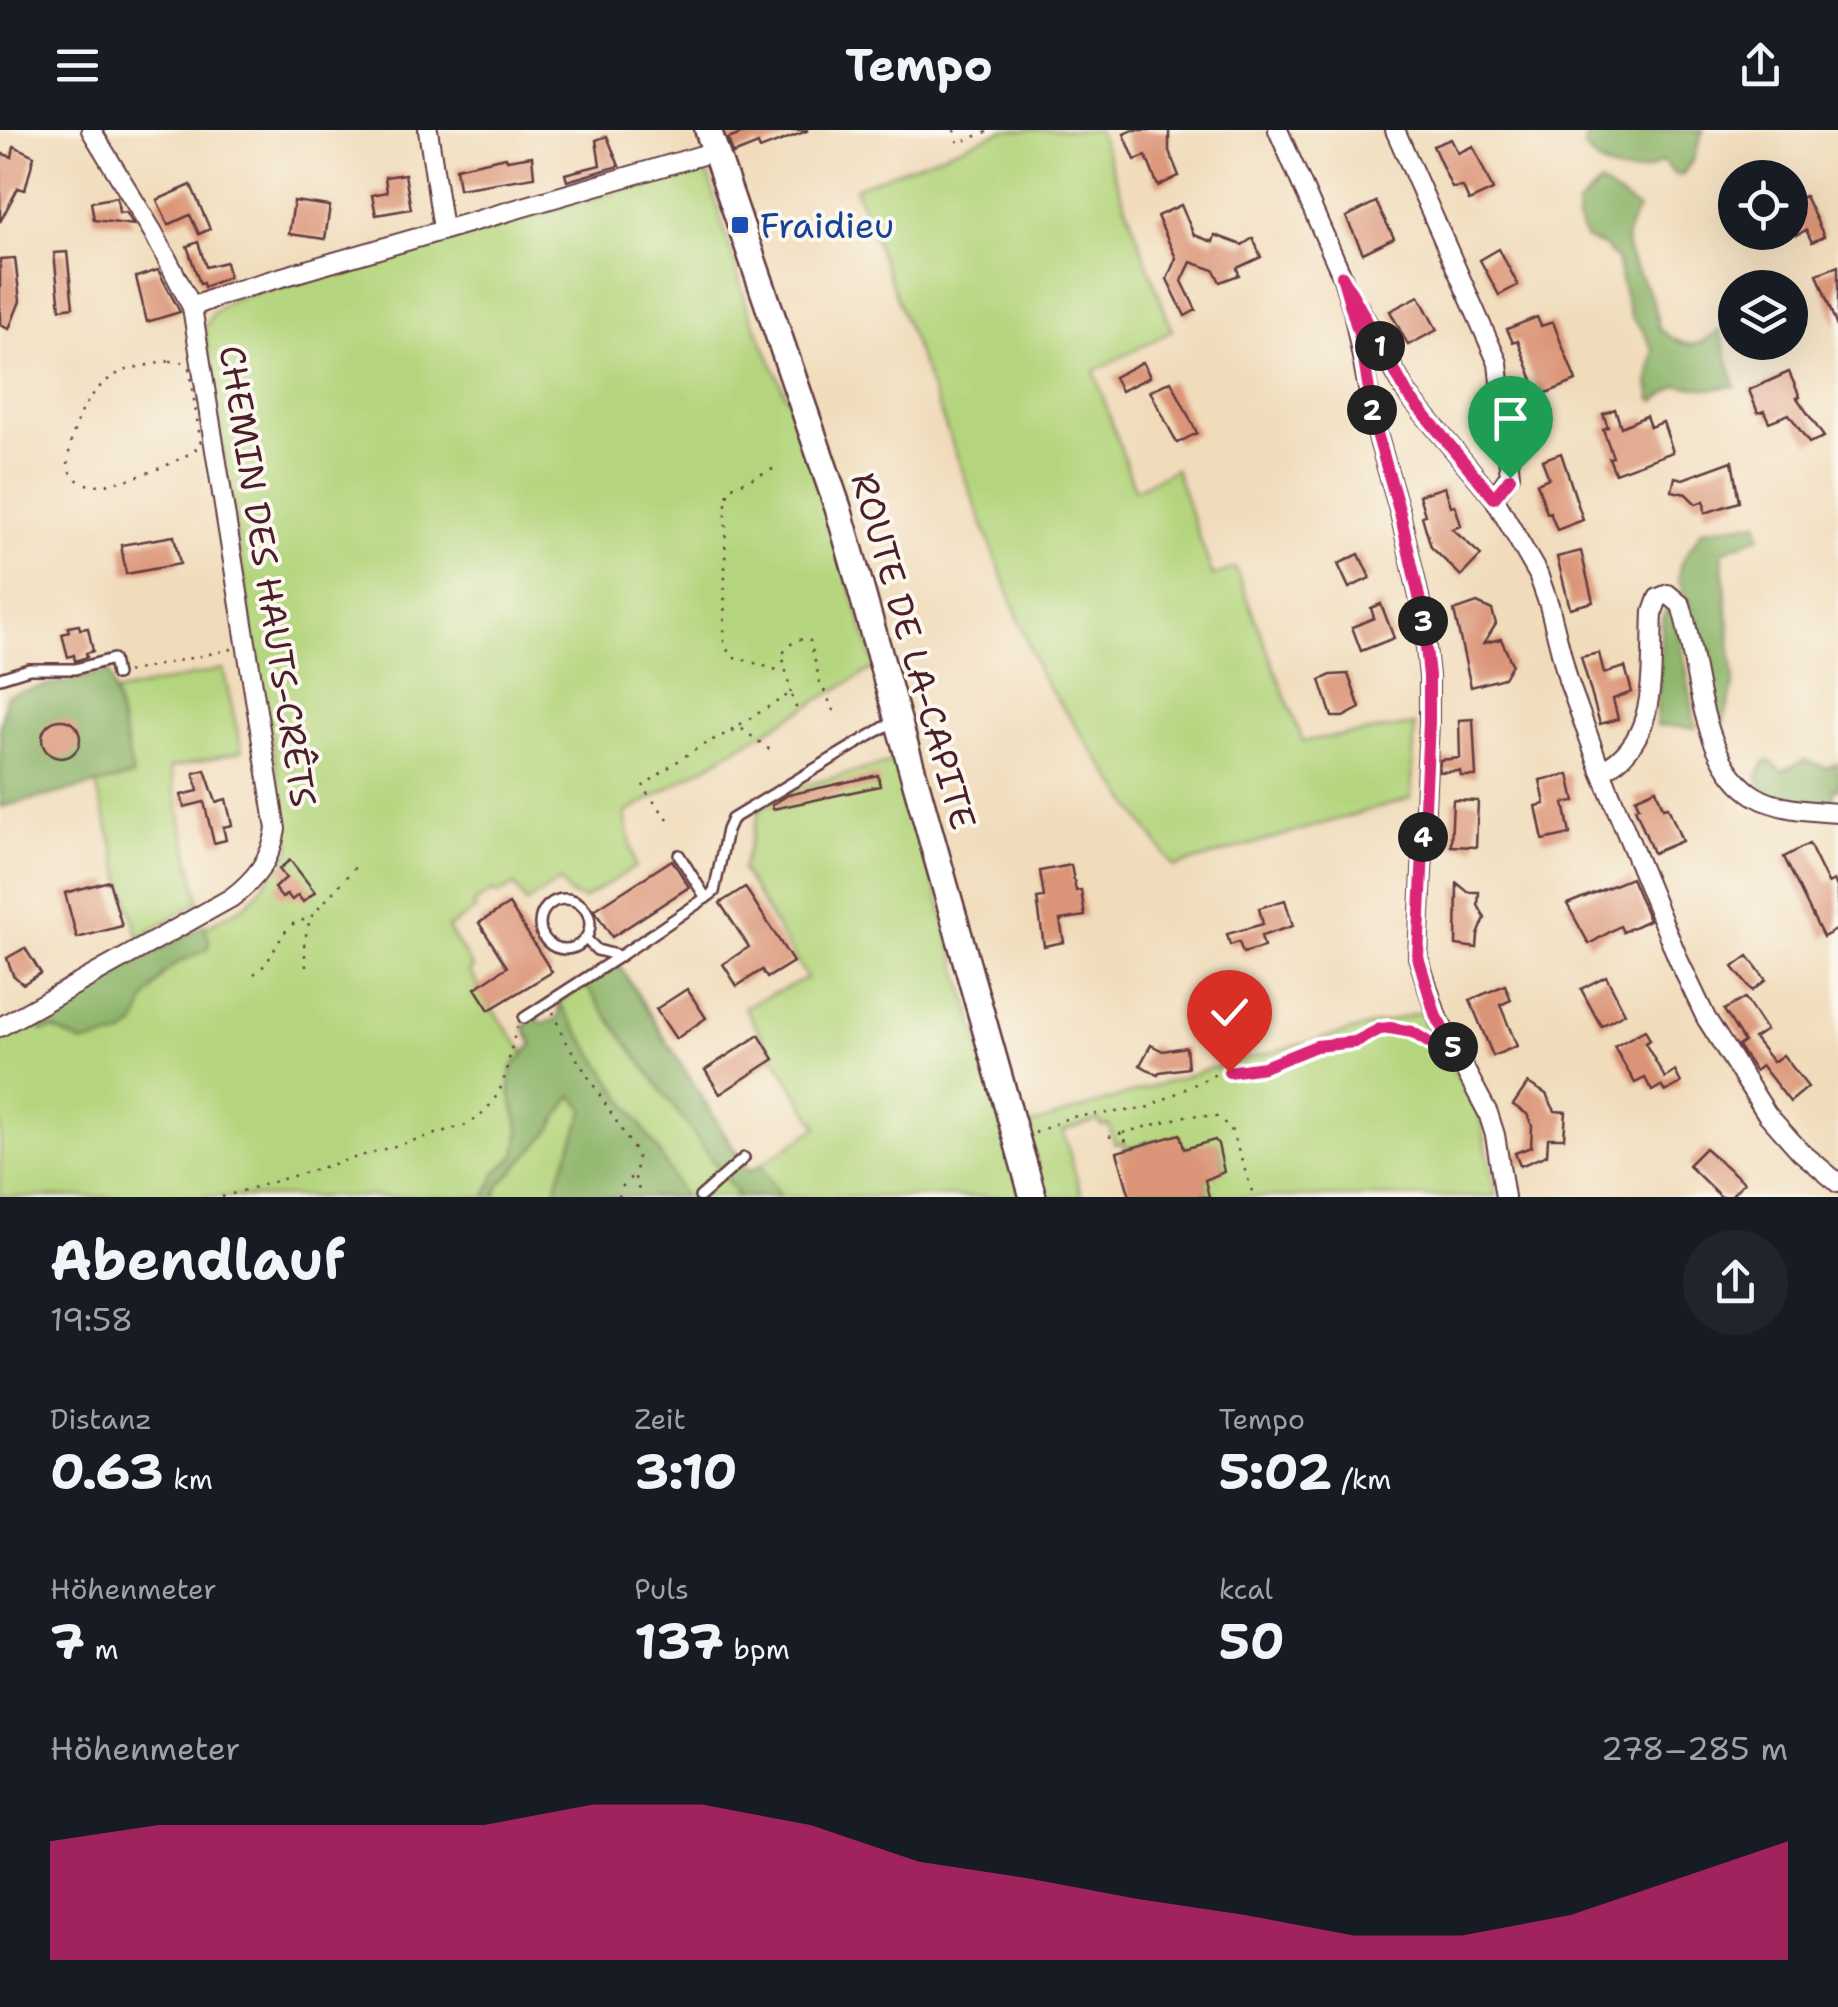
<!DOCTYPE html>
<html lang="de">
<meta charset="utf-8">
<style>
body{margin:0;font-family:"Shantell Sans",sans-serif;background:#20242c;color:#f1f3f6;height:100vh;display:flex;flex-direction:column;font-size:38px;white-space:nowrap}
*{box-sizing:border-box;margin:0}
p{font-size:32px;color:#9ea1a6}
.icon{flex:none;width:55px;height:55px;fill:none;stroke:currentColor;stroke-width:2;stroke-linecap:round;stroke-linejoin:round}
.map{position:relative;height:1067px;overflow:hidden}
.side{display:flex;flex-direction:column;background:#171b24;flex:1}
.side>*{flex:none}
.buttons{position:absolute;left:1718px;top:30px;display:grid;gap:20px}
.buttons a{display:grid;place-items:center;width:90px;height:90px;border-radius:50%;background:#171b24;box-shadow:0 10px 40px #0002;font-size:50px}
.pin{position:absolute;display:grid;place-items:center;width:85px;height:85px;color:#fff;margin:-102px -42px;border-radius:50% 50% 50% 0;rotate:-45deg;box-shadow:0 0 10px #0007}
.pin .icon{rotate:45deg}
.km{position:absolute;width:50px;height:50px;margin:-25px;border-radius:50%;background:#222;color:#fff;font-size:28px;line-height:50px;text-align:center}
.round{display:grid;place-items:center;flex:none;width:105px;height:105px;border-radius:52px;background:#20242c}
.summary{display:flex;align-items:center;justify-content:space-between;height:170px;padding:0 50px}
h1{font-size:55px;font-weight:700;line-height:75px}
.figures{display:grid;grid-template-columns:repeat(3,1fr);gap:15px;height:170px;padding:10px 50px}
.figures div{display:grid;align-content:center}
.figures b{font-size:50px;font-weight:700}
.figures small{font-size:28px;font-weight:400}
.figures p{font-size:28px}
.chart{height:280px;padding:20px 50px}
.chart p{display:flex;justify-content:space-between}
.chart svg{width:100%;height:180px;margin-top:10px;fill:#db2777;opacity:.7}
header{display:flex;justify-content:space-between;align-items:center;height:130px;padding:0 50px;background:#171b24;font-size:45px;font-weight:700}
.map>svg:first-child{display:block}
.green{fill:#b4d57d;stroke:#7f7a54;stroke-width:2.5}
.forest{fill:#8fb66c;stroke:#6c6a4c;stroke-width:2.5}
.building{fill:#db9477}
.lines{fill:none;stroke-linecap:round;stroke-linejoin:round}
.lane-casing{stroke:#633b40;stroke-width:14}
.street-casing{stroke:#633b40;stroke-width:22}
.secondary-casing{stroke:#633b40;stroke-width:30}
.path{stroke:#633b40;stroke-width:2.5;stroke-dasharray:2.5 8;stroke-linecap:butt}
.lane{stroke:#fff;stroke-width:9}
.street{stroke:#fff;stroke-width:18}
.secondary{stroke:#fff;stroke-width:25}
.route-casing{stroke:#fff;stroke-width:20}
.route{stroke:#db2777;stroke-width:12}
.transit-dot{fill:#1a4fb4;stroke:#fbf7ec;stroke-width:4}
.labels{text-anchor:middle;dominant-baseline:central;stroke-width:8;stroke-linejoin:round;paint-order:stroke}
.transit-label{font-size:35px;fill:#164399;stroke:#fbf7ec;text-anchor:start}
.street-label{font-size:35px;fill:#4a1f2b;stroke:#fbf7ec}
</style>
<header><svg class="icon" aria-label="menu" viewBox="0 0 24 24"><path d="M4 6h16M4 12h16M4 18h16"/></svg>Tempo<svg class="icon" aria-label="share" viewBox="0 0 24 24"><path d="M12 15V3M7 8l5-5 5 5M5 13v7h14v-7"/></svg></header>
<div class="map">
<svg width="1838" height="1067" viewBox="0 0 1838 1067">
<rect width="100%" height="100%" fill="#fbf7ec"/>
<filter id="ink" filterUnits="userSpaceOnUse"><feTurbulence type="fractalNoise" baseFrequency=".01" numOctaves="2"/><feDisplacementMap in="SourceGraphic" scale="20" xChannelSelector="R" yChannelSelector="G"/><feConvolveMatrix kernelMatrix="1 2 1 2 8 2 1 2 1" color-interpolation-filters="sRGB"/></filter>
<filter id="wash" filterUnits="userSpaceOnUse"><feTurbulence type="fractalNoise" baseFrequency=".0048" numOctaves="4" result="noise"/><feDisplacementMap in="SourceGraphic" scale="40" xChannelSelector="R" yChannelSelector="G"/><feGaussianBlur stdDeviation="2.25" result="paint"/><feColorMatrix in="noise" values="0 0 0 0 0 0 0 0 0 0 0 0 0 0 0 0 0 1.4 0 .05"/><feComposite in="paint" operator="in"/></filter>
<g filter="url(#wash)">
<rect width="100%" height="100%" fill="#f0dbba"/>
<g class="green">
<polygon points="1004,0 1098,0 1172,201 1094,241 1135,360 1175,339 1213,446 1235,438 1303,611 1415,595 1411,668 1174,737 1040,545 855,58"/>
<path d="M706,37L748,180L798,292L875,537L625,684L635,737L583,769L569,764L560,751L526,773L514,755L498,765L494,761L473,774L476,779L448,798L473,838L469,841L479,856L476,858L525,923L533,914L524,897L535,887L543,894L559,888V872L619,835L749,1043L818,997L744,877L807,848L742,740L760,679L791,659L900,630L1022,1067H0V907L246,775C264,757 274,737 291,719L254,514L204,199L213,183L231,170Z"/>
<polygon points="223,539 242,621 170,638 199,771 139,808 96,655 133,646 115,563"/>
<polygon points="1426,881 1448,925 1446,927 1480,985 1496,1067 1209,1067 1205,1050 1224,1036 1218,1014 1184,1019 1154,1011 1126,1019 1123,1012 1115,1014 1109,995 1101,996 1099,990 1063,1001 1082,1067 1047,1067 1027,996 1208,939"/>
</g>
<g class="forest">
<path d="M1589,0H1703L1693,30L1682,45L1674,44L1662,31C1636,51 1601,45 1584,16Z"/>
<path d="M1600,54L1639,79C1611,118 1636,132 1651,167C1656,177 1657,189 1659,199C1687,218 1692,221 1720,200L1735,256L1711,259L1677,255L1656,271L1652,269L1649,253L1654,221L1643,200L1630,186L1616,129L1605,117L1587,110L1577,90L1578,75Z"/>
<polygon points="1758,392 1760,406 1722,421 1734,554 1723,595 1719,597 1695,490 1678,448 1680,435 1702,400"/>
<polygon points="1673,479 1679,496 1696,598 1656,595 1662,494 1666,480"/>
<polygon points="109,541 133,646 0,677 0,596 7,565"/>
<polygon points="1805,630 1826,638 1838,633 1838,659 1834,658 1833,674 1784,669 1763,663 1758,646 1763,634 1770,631 1782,641"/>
<polygon points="205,795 210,814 207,820 179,832 165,842 145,871 136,895 122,906 83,913 54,899 42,901 34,888"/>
<polygon points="619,835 748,1042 760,1035 780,1067 739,1067 585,855"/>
<polygon points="559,872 657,1019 683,1067 554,1067 558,1049 585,980 572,965 550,1001 498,1057 495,1067 486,1067 497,1042 516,1025 520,1000 510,962 511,945 513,936 533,914 524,897 535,887 543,894 559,888"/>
</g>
<g id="blocks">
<g class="building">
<polygon points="752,0 807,0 807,1 760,19 758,14 733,24 728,9"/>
<polygon points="1133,0 1169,0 1169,21 1179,46 1158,56 1146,26 1135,30 1124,4"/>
<polygon points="607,6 619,36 567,51 565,44 600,35 596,10"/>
<polygon points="1451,9 1458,23 1473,16 1493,60 1469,71 1463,57 1452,58 1433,16"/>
<polygon points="14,16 34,26 25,60 18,58 0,92 0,23 12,27"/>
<polygon points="532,26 534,47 459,59 456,38 506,27 507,30"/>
<polygon points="405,44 411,79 376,85 372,65 387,62 385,47"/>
<polygon points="1790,46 1801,68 1805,66 1824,106 1812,112 1806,100 1797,105 1790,90"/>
<polygon points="191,55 210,99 199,104 190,85 168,95 157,70"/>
<polygon points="117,67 119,83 126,82 134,95 94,90 91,72"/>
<polygon points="294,71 330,76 325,109 289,104"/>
<polygon points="1376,72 1394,108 1363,123 1346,87"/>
<polygon points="1181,75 1194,105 1213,112 1215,105 1242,115 1253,108 1261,127 1237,138 1239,145 1220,152 1214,140 1191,132 1182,151 1196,180 1185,186 1167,149 1176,128 1157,86"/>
<polygon points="198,112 206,137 226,132 229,147 204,157 203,153 200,154 187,116"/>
<polygon points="1499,119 1518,155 1499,165 1480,130"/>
<polygon points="67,122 73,177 60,179 54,123"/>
<polygon points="15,128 20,171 9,199 0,195 0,129"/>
<polygon points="1838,136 1838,197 1837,197 1817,144"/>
<polygon points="158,140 180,182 147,192 136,147"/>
<polygon points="1419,166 1437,200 1408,215 1390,181"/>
<polygon points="1537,187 1541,196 1553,192 1576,251 1539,266 1518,211 1513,213 1507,199"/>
<polygon points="1143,232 1150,247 1121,261 1114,247"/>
<polygon points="1789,242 1800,267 1797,268 1824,307 1809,313 1789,284 1769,292 1764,281 1758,283 1749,260"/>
<polygon points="1171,251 1197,303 1177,313 1150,261"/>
<polygon points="1615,279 1621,297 1646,286 1650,297 1663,292 1673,322 1615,343 1609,328 1613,327 1603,299 1608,297 1603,284"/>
<polygon points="1561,323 1583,390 1557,400 1550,382 1547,383 1537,353 1549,348 1542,330"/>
<polygon points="1732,331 1739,372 1705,383 1704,371 1696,374 1686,364 1672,361 1675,347 1683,349"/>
<polygon points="1445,357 1451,376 1455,375 1461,396 1452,399 1481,425 1461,446 1431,417 1422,386 1425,385 1419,365"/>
<polygon points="174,406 180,434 126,444 121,415"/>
<polygon points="1581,421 1593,472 1570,478 1557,427"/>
<polygon points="1359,424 1370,448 1349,458 1338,434"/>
<polygon points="1477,473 1492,480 1496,494 1484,513 1501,509 1512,534 1504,548 1471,557 1454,481"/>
<polygon points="1381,474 1394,508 1361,521 1352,497 1374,488 1371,478"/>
<polygon points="79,495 80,499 88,498 93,521 86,523 87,527 75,531 74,525 68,527 62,504 69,502 68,497"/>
<polygon points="1599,523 1604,543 1625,537 1632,562 1613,569 1618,589 1600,594 1581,527"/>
<polygon points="1348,544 1360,578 1343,587 1332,587 1320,550 1331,545"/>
<polygon points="1473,589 1476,646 1461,646 1460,641 1439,642 1440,630 1460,628 1459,590"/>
<circle cx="61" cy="609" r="19"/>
<polygon points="205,640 216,672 226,669 232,695 223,697 226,710 214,713 204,672 184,677 181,665 198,661 194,643"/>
<polygon points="1569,644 1575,671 1564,673 1570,704 1543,710 1536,676 1545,674 1540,650"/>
<polygon points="878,645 880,656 773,679 772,675 788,665"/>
<polygon points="1656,659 1663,678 1668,677 1682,711 1653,723 1635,678 1639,677 1635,668"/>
<polygon points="1453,670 1478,671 1476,717 1451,716"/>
<polygon points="1809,714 1828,753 1834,750 1838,759 1838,799 1823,807 1784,727"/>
<polygon points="290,730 315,762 303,772 298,765 292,770 287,764 282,768 274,758 286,748 279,739"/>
<polygon points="672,730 689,757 612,807 594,780"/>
<polygon points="1071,735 1076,761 1081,760 1085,786 1060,790 1064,812 1044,816 1037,768 1044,767 1040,741"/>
<polygon points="1631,748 1649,790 1623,802 1620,796 1589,814 1567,774"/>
<polygon points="109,751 122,796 77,808 65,763"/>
<polygon points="1457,753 1468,762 1479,762 1478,775 1485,788 1478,805 1477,818 1456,815"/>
<polygon points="745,757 793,832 767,848 762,840 737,856 723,834 749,817 720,773"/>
<polygon points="1285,770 1293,796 1261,806 1264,817 1243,823 1239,812 1230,815 1227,804 1263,794 1259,778"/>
<polygon points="509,774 552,842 489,880 475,858 507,837 479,793"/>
<polygon points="25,818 41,843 23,854 13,845 7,828"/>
<polygon points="1748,826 1766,850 1752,861 1733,837"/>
<polygon points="1606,846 1625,883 1601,896 1581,859"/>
<polygon points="1505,855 1511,870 1500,875 1517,916 1493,926 1470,870"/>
<polygon points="687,859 706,888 676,909 656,879"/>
<polygon points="1745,868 1766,900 1754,908 1773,932 1783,925 1808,957 1790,972 1762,936 1755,941 1738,916 1744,912 1724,880"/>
<polygon points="1645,900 1650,910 1645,913 1665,948 1675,941 1681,953 1665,962 1661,956 1652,961 1645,948 1635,953 1614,917"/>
<polygon points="759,905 774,929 720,964 705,940"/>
<polygon points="1151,915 1163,921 1186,917 1188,938 1160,942 1158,945 1140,935"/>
<polygon points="1528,953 1546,964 1555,981 1566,982 1564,1008 1548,1008 1547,1025 1520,1036 1515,1023 1531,1017 1532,996 1527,984 1513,975"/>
<polygon points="1180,1004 1184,1019 1215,1010 1218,1014 1224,1042 1205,1050 1209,1067 1130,1067 1117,1022"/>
<polygon points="1705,1018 1744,1052 1730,1067 1721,1067 1688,1035"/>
</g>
</g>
</g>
<g filter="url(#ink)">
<use href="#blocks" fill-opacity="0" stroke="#633b40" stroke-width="2.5"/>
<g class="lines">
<defs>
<g id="lane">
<polyline points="0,548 29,539 75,539 113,529 116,545"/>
<polyline points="679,725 706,768"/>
<circle cx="565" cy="794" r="25"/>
<polyline points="586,809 597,820 620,826 710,765 714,762 727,700 732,689 896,590"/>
<polyline points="524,888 620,826"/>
<polyline points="700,1067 744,1028"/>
</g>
<g id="street">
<polyline points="428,0 443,99"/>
<polyline points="1278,0 1342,146 1353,181 1376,300 1400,383 1422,480 1429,546 1429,592 1418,827 1437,887 1488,983 1495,1005 1505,1067"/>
<polyline points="1395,0 1498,233 1510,345 1494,368"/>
<polyline points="192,177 224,164 716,21"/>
<polyline points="1359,178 1408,265 1494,368 1538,444 1549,475 1568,550 1601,641 1679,831 1706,888 1767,984 1800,1021 1838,1053"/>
<path d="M1601,641C1661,612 1650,539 1653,482L1658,468L1668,464L1681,475C1699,533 1698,631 1755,666C1778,680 1811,681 1838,683"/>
<path d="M0,897L231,768C255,750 271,730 276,699L192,177L153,102L91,0"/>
</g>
<polyline id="secondary" points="708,0 838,378 1033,1067"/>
</defs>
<use href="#lane" class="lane-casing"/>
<use href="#street" class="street-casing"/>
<use href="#secondary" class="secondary-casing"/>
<g class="path">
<polyline points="954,0 958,13 992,0"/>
<path d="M170,231L182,232L189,238L201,315C182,333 111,360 86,354C77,352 73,346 68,338C68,302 87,255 124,241C138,236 155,234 170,231Z"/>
<polyline points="773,339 730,358 726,369 724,514 731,526 784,542"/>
<polyline points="127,542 232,519"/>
<polyline points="791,563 782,524 793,512 806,508 810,511 820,552 835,583"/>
<polyline points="731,600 791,563 798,583"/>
<path d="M668,689L642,657C671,636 707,607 742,599L773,622"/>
<polyline points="306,837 304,813 310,789"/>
<polyline points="254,844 266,834 284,803 293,794 311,787 357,735"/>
<polyline points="553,882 562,905 638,1026 635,1050 642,1067"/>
<polyline points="1035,1003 1070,987 1144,979 1214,945 1264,937 1316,916 1362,910 1380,899 1401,899 1431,913"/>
<polyline points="1123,1003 1189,985 1218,987 1231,999 1254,1067"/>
<polyline points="1109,1007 1123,1003 1128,1018"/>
<path d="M222,1067L469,994C510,965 504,939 517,897"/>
<polyline points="619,1067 622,1057 636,1042"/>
</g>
<use href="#lane" class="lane"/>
<use href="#street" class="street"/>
<use href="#secondary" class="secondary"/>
</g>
</g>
<g class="lines" filter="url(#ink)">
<defs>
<polyline id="route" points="1229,942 1264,937 1316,916 1355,912 1380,899 1390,898 1412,902 1463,934 1436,887 1418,827 1429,592 1429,546 1422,480 1400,383 1376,300 1360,208 1342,146 1408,265 1494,368 1510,348"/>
</defs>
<use href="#route" class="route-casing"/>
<use href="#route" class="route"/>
</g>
<rect class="transit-dot" x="730" y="85" width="20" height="20" rx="5"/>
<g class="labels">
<g class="transit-label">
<text x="760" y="95">Fraidieu</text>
</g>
<g class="street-label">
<text transform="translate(268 446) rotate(81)">CHEMIN DES HAUTS-CRÊTS</text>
<text transform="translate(914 521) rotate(74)">ROUTE DE LA-CAPITE</text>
</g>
</g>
</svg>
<div class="buttons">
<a><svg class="icon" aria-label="locate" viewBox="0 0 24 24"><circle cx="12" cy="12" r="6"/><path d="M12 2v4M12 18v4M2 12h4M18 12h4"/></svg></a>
<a><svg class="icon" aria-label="layers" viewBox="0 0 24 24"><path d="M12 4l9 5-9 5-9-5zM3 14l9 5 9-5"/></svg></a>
</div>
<div class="pin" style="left:1510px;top:348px;background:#1e9e55"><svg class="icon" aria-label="arrive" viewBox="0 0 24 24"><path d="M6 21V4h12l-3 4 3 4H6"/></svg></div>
<div class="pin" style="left:1229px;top:942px;background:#d93025"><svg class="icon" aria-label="check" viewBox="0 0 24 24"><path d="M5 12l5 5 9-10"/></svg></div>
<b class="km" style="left:1380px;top:216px">1</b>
<b class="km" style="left:1372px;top:280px">2</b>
<b class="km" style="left:1423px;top:491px">3</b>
<b class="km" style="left:1423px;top:707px">4</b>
<b class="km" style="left:1453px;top:917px">5</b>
</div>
<section class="side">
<div class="summary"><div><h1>Abendlauf</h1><p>19:58</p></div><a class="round"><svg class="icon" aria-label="share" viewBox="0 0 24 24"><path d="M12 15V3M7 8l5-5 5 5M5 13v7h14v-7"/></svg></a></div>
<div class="figures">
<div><p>Distanz</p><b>0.63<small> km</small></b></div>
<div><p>Zeit</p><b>3:10</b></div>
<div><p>Tempo</p><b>5:02<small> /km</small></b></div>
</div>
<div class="figures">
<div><p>Höhenmeter</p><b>7<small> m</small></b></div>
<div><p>Puls</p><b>137<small> bpm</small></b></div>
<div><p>kcal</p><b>50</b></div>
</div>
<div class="chart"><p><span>Höhenmeter</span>278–285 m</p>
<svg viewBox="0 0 160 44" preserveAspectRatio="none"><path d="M0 44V15L10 11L20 11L30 11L40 11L50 6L60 6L70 11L80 20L90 24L100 29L110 33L120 38L130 38L140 33L150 24L160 15V44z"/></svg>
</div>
</section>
